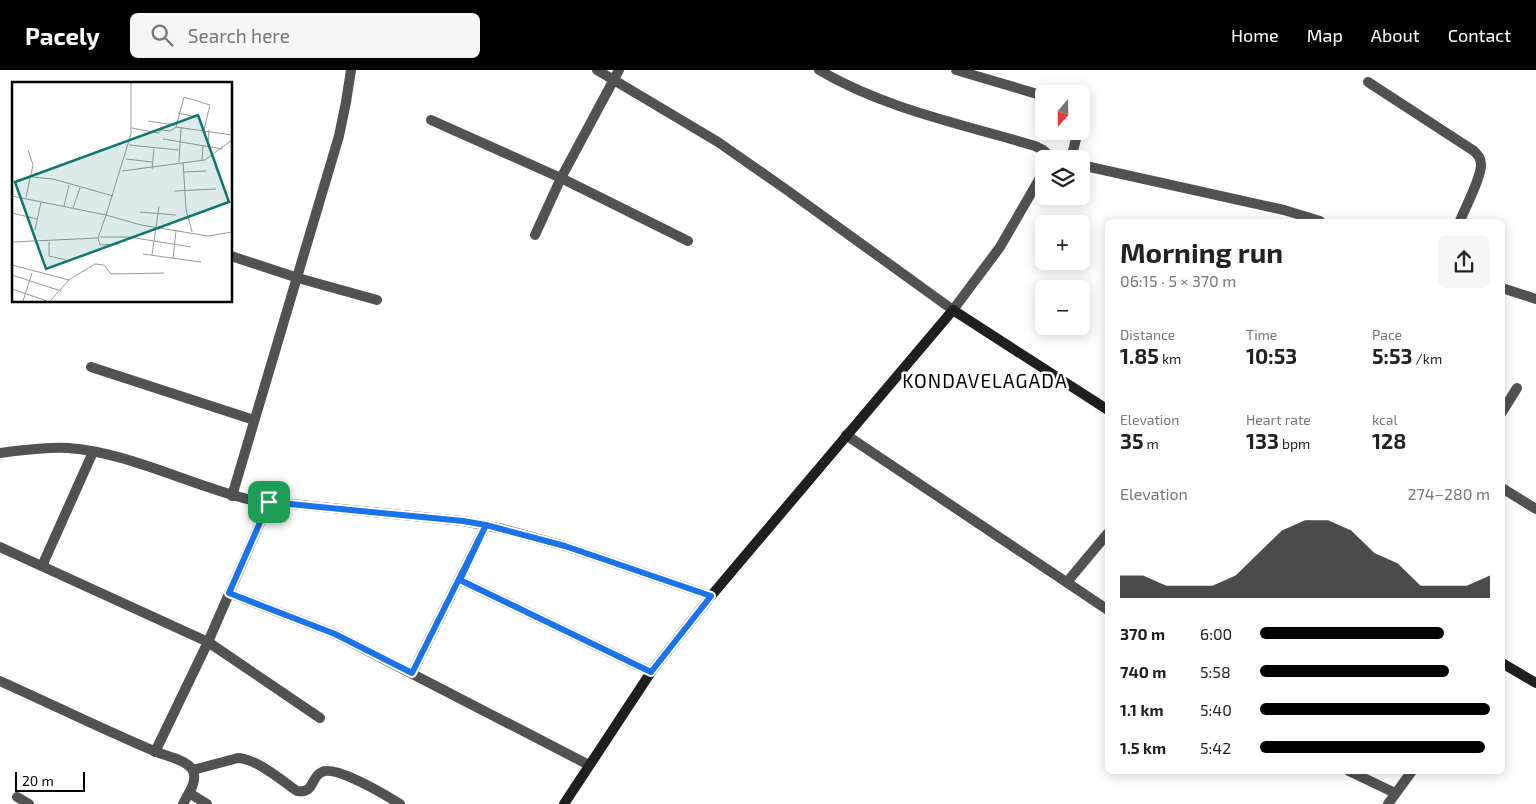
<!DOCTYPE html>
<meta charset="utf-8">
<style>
body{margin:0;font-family:"Exo 2",sans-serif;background:#f6f6f6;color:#222;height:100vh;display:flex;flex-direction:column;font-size:19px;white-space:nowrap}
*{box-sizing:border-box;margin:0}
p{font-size:16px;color:#767676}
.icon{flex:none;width:28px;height:28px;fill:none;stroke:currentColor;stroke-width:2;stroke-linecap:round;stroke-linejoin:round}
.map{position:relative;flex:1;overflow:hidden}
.drawer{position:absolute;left:1105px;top:149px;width:400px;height:555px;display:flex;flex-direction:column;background:#fff;border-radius:8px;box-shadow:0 2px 12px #0003}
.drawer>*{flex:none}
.needle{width:32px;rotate:200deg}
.controls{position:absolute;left:1035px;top:15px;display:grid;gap:10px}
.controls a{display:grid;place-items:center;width:55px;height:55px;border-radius:8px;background:#fff;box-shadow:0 2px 12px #0003;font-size:25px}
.scale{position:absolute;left:15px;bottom:12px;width:70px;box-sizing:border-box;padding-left:5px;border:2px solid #000;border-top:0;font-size:14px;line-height:18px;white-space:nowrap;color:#000;-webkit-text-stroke:4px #fff;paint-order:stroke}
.pin{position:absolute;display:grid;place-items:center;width:42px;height:42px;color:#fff;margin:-21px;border-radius:10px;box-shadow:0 2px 8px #0006}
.round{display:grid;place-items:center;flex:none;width:52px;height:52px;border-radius:8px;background:#f6f6f6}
.overview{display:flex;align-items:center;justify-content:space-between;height:85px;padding:0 15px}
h1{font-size:28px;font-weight:700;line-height:38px}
.stats{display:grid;grid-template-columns:repeat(3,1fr);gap:8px;height:85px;padding:5px 15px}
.stats div{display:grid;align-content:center}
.stats b{font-size:21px;font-weight:700}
.stats small{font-size:14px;font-weight:400}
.stats p{font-size:14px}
.chart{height:140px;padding:10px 15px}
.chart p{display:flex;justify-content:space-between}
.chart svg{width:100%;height:90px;margin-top:5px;fill:#000;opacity:.7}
ul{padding:0 15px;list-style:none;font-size:16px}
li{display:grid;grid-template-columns:80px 60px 1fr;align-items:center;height:38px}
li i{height:12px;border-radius:6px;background:#000}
header{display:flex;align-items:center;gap:30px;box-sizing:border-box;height:70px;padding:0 25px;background:#000;color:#fff}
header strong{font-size:24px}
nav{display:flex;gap:28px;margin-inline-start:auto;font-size:18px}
.search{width:350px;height:45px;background:#f6f6f6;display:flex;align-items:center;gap:12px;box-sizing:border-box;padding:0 18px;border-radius:8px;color:#767676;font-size:19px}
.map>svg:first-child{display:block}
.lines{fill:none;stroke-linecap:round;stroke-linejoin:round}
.minor{stroke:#525252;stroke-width:10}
.tertiary{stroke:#525252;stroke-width:10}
.secondary{stroke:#1f1f1f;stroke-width:10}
.route-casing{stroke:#fff;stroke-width:10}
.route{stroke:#1a73e8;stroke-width:6}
.labels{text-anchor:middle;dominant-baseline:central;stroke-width:5;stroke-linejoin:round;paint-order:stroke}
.quarter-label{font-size:19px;letter-spacing:1px;fill:#000;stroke:#fff}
.inset-road{fill:none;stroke:#999;stroke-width:1}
.view{fill:#0f766e;fill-opacity:0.15;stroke:#0f766e;stroke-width:2.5}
.inset-edge{fill:none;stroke:#000;stroke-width:2.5}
</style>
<header>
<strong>Pacely</strong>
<div class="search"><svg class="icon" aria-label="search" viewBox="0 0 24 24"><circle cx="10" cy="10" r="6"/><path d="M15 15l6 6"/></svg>Search here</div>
<nav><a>Home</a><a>Map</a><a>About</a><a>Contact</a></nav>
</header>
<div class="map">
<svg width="1536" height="734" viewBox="0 0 1536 734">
<rect width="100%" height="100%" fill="#fff"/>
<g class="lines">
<g class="minor">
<path d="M819,0C885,39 962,54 1035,76L1043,80L1054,89"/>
<polyline points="956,0 1044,26"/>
<path d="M1368,12L1474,81C1478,85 1481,88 1481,95C1481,108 1465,138 1460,151"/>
<polyline points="431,50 561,108 688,171"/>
<polyline points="1071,89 1078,61"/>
<polyline points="1081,95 1284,140 1320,151"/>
<polyline points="535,165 561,108 619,0"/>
<polyline points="231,186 298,208 377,230"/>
<polyline points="1502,218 1536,229"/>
<polyline points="953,240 1000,177 1044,101"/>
<polyline points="91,297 254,350"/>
<polyline points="1502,342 1517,318"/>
<polyline points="846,365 1108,540"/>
<path d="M0,383C23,380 45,377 68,378C128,382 192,416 251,430L463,451L503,459L565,476L711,526"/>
<polyline points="1502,418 1536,439"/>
<polyline points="232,426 339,66 346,32 351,0"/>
<polyline points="0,477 208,572 320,648"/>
<polyline points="42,496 93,382"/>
<polyline points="460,510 651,602"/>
<polyline points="1067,512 1108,463"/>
<polyline points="229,523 335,564 589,695"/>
<polyline points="412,603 486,455"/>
<path d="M0,611C51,634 102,659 154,681C165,686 185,689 192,699C199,710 188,724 183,734"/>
<polyline points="155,682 208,572 269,432"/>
<path d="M193,700L238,688C257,689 281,710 297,721C315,724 310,707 322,702C336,695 387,726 400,734"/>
<polyline points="1349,701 1395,723"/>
<polyline points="189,723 207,734"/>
<polyline points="17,727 29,734"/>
<polyline points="1388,734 1412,701"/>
</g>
<polyline class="tertiary" points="597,0 718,72 784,118 953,240"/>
<g class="secondary">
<polyline points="1502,593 1536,613"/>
<polyline points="564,734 651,602 711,526 953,240 1108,340"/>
</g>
</g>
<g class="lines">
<defs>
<polyline id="route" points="269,432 229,523 335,564 412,603 486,455 565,476 711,526 651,602 460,510 486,455 463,451 269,432"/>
</defs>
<use href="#route" class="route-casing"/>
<use href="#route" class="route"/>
</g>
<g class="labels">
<g class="quarter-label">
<text x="985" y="310">KONDAVELAGADA</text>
</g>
</g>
<g transform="translate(12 12)">
<rect width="220" height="220" fill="#fff"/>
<path class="inset-road" d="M166,31L184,35M136,39L163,43M120,46L146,51L150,48L158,49L164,45M192,48L198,23L172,15L164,45L220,53M151,57L211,67M117,63L167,68M196,64L197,48M114,77L140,80M190,79L191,63M167,80L169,46M171,80L174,127L180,150M140,87L142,67M110,89L193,78L220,58M172,90L194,89M20,95L41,97L101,114M162,109L204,107M0,114L94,133L119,52V1M14,115L21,83L16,68M52,124L57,103M61,126L68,106M128,130L164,133M0,131L25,137M23,148L29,120M88,155H117L179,165M86,156L88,163L106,162M0,160L86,156L94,133L129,143L196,154L220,150M37,160V174L54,178M131,172L189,180M140,173L147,124M161,177L164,149M0,183L57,198M0,193L49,209M0,207L35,219M11,219L20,191M38,219L57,198L83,182L92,183L99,192L152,191"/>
<path class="view" d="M186,33L217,120L34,187L3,100Z"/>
<rect width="220" height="220" class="inset-edge"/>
</g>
</svg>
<div class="controls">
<a><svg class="needle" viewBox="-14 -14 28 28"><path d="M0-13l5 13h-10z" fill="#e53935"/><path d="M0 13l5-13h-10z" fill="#767676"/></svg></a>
<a><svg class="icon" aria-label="layers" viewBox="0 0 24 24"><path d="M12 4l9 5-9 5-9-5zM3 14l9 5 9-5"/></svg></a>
<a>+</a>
<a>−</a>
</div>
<div class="scale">20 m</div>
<div class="pin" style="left:269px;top:432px;background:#1e9e55"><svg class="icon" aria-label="arrive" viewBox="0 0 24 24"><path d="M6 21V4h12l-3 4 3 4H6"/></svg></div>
<section class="drawer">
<div class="overview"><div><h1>Morning run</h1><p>06:15 · 5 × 370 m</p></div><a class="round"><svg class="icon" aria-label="share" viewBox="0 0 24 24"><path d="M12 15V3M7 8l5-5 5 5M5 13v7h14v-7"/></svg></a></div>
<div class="stats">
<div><p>Distance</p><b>1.85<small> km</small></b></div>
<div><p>Time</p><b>10:53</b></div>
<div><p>Pace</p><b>5:53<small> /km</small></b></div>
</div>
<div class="stats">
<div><p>Elevation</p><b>35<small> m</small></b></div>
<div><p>Heart rate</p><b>133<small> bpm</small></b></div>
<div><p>kcal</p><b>128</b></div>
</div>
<div class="chart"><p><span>Elevation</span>274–280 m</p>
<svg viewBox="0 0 160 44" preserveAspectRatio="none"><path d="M0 44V33L10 33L20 38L30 38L40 38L50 33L60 22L70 11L80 6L90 6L100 11L110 22L120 27L130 38L140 38L150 38L160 33V44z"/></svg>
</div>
<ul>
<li><b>370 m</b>6:00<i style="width:80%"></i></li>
<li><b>740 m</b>5:58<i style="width:82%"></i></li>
<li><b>1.1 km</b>5:40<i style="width:100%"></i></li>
<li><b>1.5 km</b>5:42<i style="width:98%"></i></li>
</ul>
</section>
</div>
